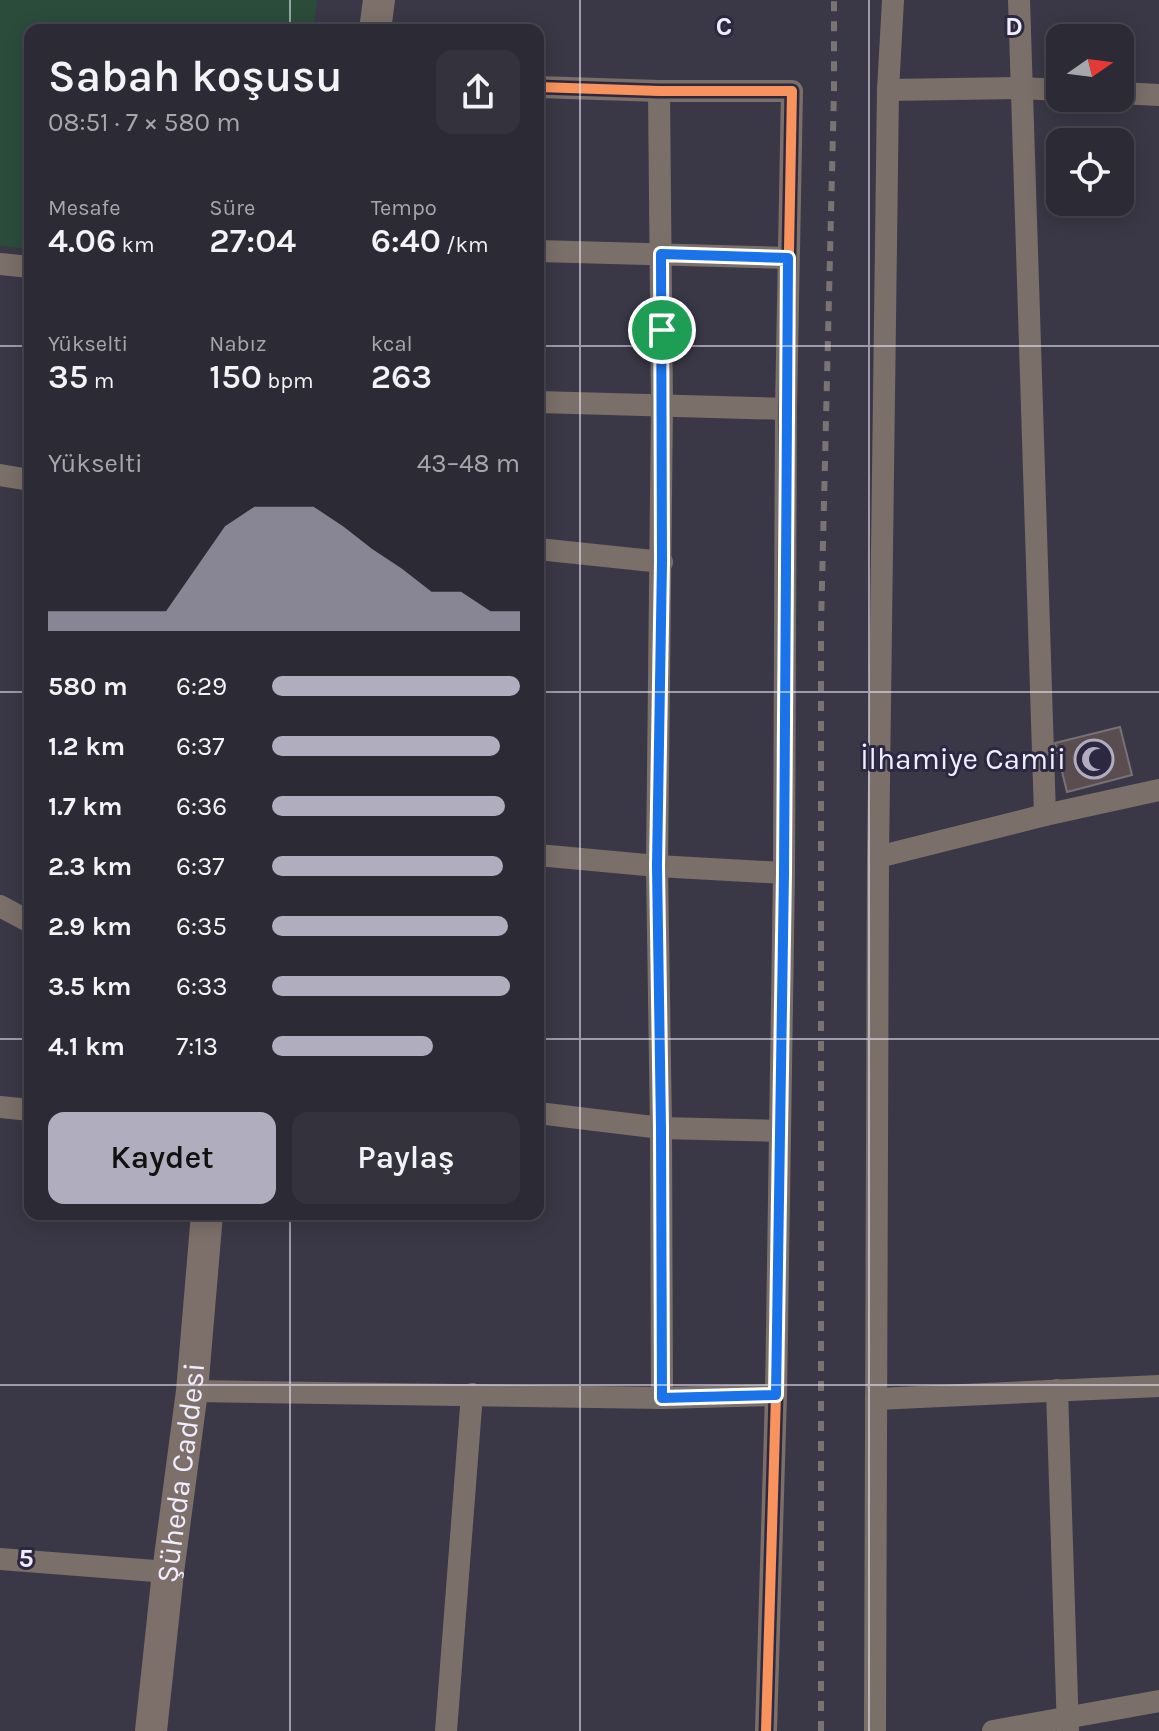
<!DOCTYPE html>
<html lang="tr">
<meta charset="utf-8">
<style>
body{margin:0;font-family:Karla,sans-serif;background:#34323c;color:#f1f3f6;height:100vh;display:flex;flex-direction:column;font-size:30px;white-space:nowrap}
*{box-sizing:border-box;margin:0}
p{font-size:26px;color:#a6a7ac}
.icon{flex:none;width:44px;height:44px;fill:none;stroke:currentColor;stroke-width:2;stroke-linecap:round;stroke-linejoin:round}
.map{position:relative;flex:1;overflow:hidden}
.side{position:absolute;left:24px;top:24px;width:520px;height:1196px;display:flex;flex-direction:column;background:#2c2a34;border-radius:16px;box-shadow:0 4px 20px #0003,0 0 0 2px #48464f}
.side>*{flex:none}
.needle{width:52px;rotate:76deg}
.buttons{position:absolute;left:1046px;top:24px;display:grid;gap:16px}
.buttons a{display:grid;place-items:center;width:88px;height:88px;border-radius:16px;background:#2c2a34;box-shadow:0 4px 20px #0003,0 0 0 2px #48464f;font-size:40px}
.pin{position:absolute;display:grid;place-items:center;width:68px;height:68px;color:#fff;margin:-34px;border:4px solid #fff;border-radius:50%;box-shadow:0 2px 8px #0007}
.round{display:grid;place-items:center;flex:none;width:84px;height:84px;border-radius:16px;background:#34323c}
.head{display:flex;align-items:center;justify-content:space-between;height:136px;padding:0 24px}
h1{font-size:44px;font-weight:600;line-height:60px}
.stats{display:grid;grid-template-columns:repeat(3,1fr);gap:12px;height:136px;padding:8px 24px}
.stats div{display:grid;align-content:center}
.stats b{font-size:34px;font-weight:600}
.stats small{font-size:22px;font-weight:400}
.stats p{font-size:22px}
.chart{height:224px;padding:16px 24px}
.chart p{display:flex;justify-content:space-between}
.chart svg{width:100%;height:144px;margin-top:8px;fill:#b0aebe;opacity:.7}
.cta{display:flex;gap:16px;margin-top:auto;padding:16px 24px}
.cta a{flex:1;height:92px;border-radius:16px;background:#b0aebe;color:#111;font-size:32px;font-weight:600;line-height:92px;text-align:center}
.cta a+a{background:#34323c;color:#f1f3f6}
ul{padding:0 24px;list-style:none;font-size:26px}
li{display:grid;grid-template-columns:128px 96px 1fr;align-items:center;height:60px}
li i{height:20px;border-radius:10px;background:#b0aebe}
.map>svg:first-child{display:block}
.green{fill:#2c4c3b}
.building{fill:#594d4f;stroke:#787175;stroke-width:2}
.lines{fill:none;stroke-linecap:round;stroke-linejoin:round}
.minor{stroke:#7b6f69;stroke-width:22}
.secondary{stroke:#7d706b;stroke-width:32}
.rail{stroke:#797374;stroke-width:6;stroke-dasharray:10 10;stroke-linecap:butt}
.cycleway-casing{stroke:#2d2841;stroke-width:15}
.cycleway{stroke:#f8935d;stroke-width:10}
.route-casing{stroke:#fff;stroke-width:16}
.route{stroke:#1a73e8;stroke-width:10}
.grid{fill:none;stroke:#efedfe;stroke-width:2;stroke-opacity:0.55}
.labels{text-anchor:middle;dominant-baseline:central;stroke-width:6;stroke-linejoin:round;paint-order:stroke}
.poi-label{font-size:30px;fill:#efedfe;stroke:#2d2841;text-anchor:end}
.street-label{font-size:30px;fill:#efedfe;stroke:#2d2841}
.grid-label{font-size:26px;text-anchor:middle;font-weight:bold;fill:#efedfe;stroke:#2d2841;stroke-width:6;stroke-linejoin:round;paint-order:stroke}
</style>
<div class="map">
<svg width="1159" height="1731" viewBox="0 0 1159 1731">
<rect width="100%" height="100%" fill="#3a3846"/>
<polygon class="green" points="0,0 317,0 313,30 30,30 30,249 0,246"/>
<polygon class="building" points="1120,727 1132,775 1067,792 1055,743"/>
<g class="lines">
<g class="minor">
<polyline points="1019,0 1045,815"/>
<polyline points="538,87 659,91 792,91 786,409 784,873 776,1395 766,1731"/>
<polyline points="888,90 1020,88 1060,90"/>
<polyline points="659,91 662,406 657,866 661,1128 662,1398"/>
<polyline points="1120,93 1159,95"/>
<polyline points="538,251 788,258"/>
<polyline points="0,264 30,267"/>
<polyline points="538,402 786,409"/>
<polyline points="0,475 30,480"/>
<polyline points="538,549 662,562"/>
<polyline points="538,855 657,866 784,873"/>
<polyline points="878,857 1045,815 1159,790"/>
<polyline points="0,906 30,922"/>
<polyline points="0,1107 30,1110"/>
<polyline points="538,1113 661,1128 780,1131"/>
<polyline points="1057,1390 1068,1731"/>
<polyline points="192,1391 662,1398 776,1395"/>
<polyline points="876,1399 1159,1386"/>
<polyline points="0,1559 168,1572"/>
<polyline points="446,1731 472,1394"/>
<polyline points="875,1731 878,857 888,90 893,0"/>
<polyline points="993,1731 1159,1701"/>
</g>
<g class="secondary">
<polyline points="375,30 379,0"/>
<path id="s1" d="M151,1731L168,1572L192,1391L207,1214"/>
</g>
<polyline class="rail" points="821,1731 821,625 834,91 834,0"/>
<defs>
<polyline id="cycleway" points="538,87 659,91 792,91 786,409 784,873 776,1395 766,1731"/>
</defs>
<use href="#cycleway" class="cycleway-casing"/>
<use href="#cycleway" class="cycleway"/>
</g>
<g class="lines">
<defs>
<polygon id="route" points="661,254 788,258 784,873 776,1395 662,1398 661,1128 657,866 662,562"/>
</defs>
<use href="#route" class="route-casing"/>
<use href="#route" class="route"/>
</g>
<path class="grid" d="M290,0V30M580,0V1731M869,0V1731M0,346H30M538,346H1159M0,692H30M538,692H1159M0,1039H30M538,1039H1159M290,1214V1731M0,1385H1159"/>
<defs>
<symbol id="mosque-ring" viewBox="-11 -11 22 22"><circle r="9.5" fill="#2d2841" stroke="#b0aebe" stroke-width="1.5"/><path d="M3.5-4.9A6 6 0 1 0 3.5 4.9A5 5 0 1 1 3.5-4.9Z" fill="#b0aebe"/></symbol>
</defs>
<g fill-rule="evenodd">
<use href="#mosque-ring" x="1072" y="737" width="44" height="44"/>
</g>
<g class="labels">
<g class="poi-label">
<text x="1066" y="759">İlhamiye Camii</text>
</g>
<g class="street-label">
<text stroke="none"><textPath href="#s1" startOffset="260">Şüheda Caddesi</textPath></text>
</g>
</g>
<g class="grid-label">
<text x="724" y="35">C</text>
<text x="1014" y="35">D</text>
<text x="26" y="1567">5</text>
</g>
</svg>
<div class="buttons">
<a><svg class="needle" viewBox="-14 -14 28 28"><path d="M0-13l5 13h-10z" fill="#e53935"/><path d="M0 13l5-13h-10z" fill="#a6a7ac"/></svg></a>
<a><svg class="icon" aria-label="locate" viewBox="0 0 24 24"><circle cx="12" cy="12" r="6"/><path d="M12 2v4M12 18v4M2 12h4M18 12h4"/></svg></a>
</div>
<div class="pin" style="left:662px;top:330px;background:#1e9e55"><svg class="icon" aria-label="arrive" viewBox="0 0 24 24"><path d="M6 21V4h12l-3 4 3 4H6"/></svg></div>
<section class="side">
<div class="head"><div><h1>Sabah koşusu</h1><p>08:51 · 7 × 580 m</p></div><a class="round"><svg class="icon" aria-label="share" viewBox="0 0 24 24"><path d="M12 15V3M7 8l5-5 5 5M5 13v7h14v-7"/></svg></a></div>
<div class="stats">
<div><p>Mesafe</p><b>4.06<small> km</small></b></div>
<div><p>Süre</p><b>27:04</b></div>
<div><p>Tempo</p><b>6:40<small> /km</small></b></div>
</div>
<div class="stats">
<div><p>Yükselti</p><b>35<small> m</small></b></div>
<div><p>Nabız</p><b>150<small> bpm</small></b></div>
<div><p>kcal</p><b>263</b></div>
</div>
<div class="chart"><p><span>Yükselti</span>43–48 m</p>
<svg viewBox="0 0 160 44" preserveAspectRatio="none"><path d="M0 44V38L10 38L20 38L30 38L40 38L50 25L60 12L70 6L80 6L90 6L100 12L110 19L120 25L130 32L140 32L150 38L160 38V44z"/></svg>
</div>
<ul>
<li><b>580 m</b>6:29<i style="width:100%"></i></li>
<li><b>1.2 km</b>6:37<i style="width:92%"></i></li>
<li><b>1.7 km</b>6:36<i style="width:94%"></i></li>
<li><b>2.3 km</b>6:37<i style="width:93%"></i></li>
<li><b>2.9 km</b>6:35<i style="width:95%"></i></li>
<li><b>3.5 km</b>6:33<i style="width:96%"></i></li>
<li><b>4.1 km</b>7:13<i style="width:65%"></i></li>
</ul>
<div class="cta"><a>Kaydet</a><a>Paylaş</a></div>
</section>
</div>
